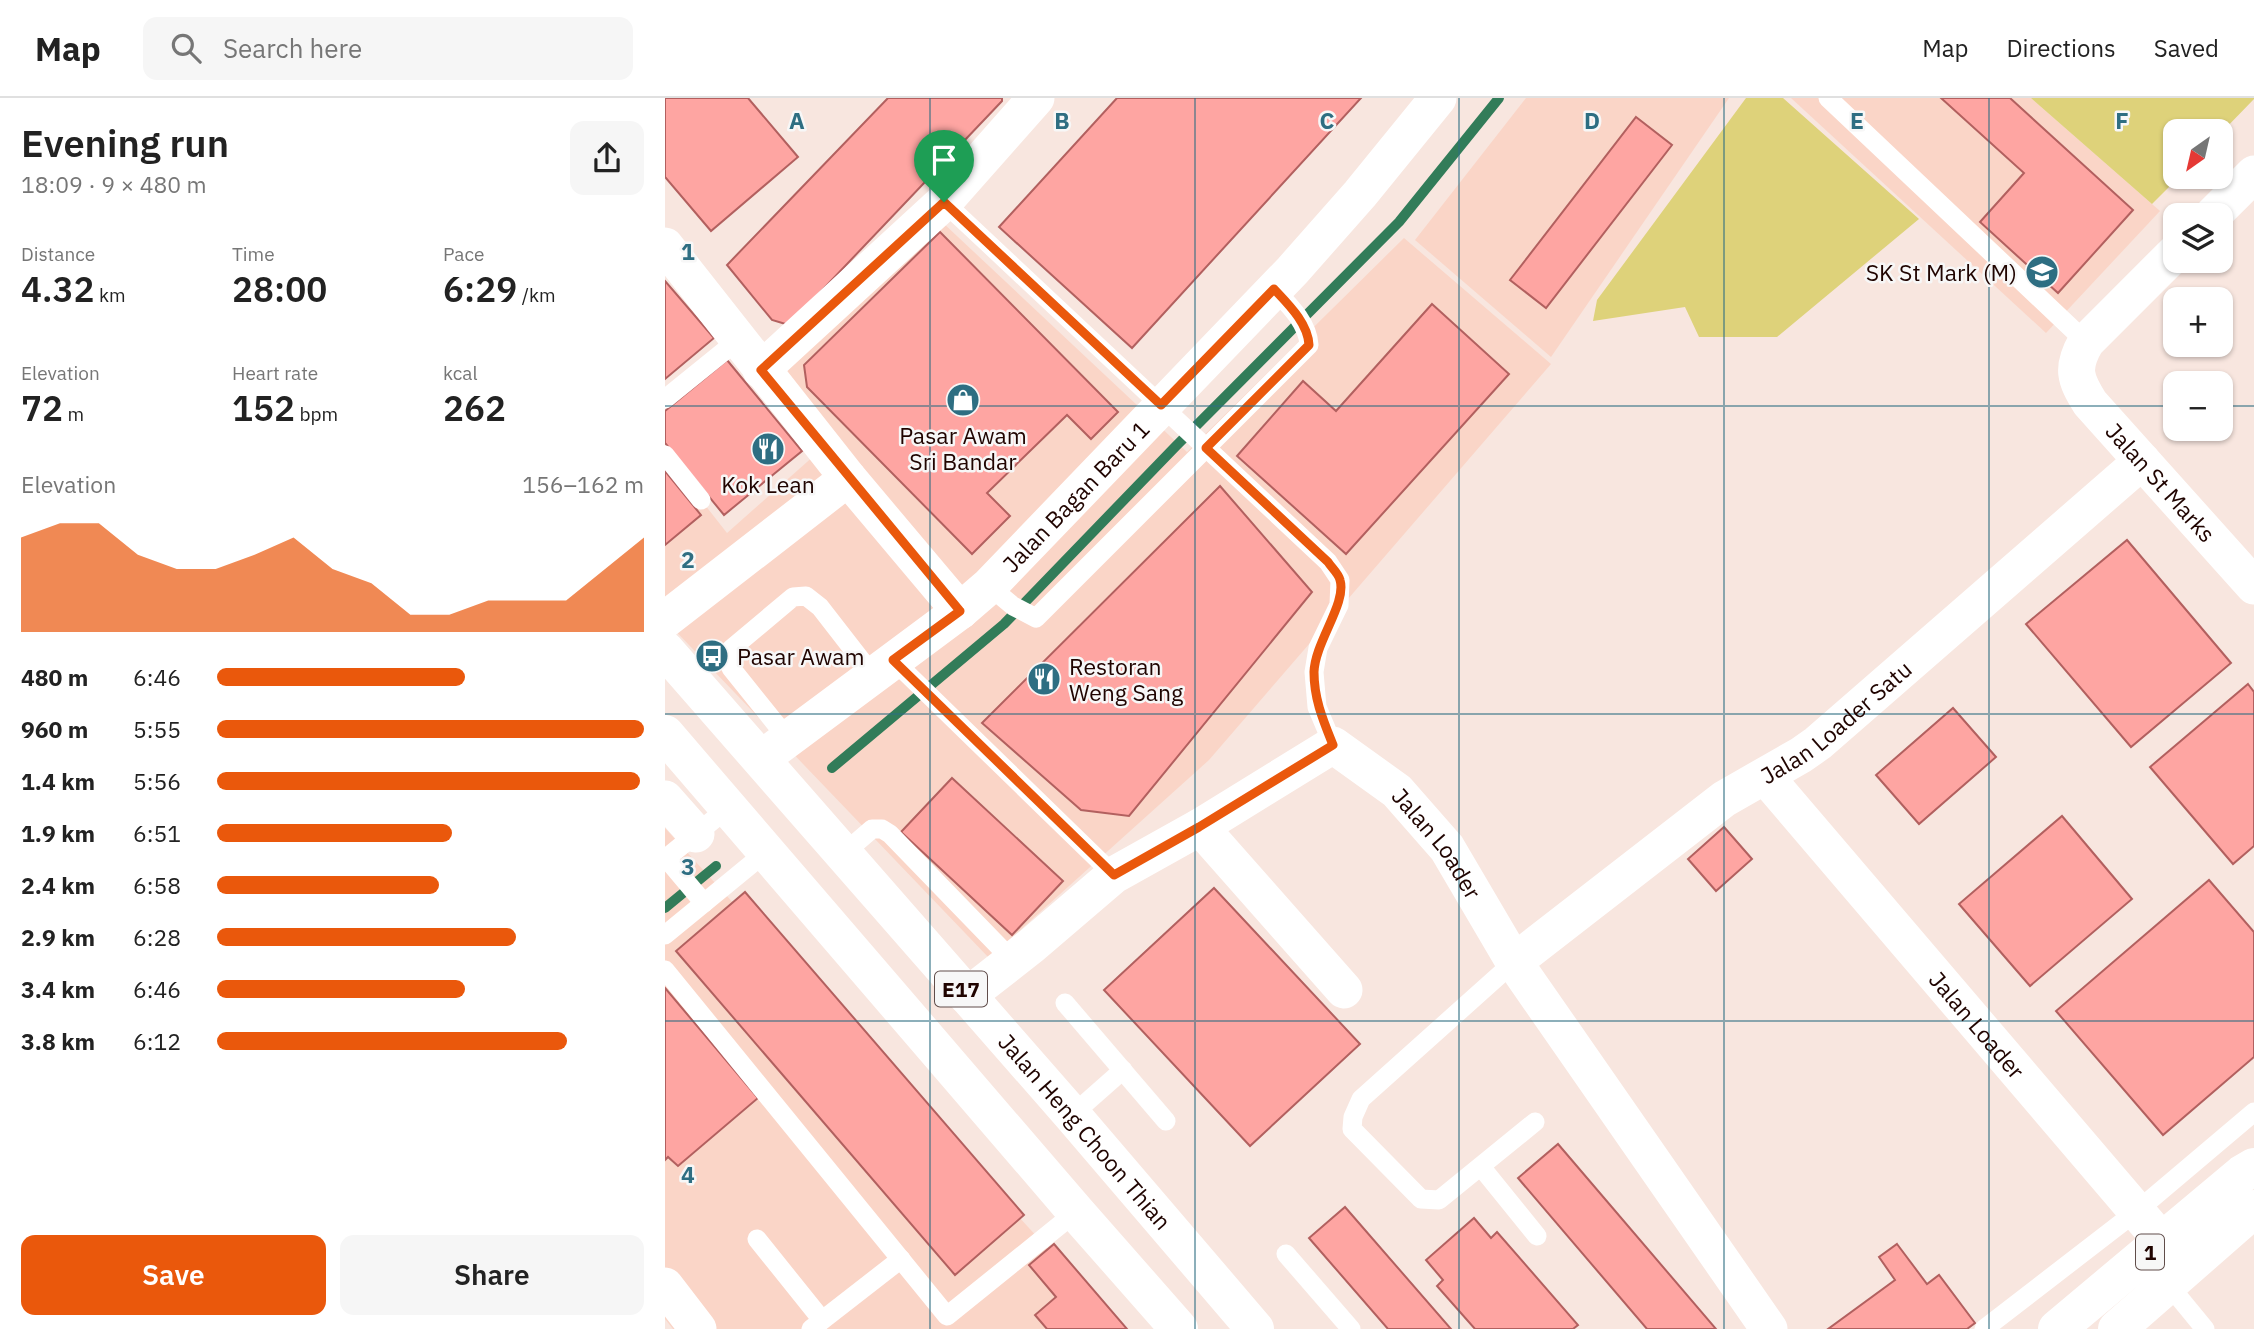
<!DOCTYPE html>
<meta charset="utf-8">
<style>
body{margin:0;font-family:"IBM Plex Sans",sans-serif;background:#f6f6f6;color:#222;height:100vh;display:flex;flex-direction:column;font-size:26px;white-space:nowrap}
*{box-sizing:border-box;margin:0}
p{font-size:23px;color:#767676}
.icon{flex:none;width:38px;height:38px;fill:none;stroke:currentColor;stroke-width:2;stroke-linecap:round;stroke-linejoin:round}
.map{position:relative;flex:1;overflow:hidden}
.side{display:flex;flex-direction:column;background:#fff;width:665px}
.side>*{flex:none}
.needle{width:46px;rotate:214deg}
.controls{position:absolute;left:1498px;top:21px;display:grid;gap:14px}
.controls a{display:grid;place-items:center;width:70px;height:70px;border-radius:14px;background:#fff;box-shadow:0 2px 5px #0004;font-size:35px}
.pin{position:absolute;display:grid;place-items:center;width:60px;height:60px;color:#fff;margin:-72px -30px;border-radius:50% 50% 50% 0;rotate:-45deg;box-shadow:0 0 7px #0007}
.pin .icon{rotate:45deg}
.round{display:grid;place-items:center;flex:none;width:74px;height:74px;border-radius:14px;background:#f6f6f6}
.summary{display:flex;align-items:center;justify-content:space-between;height:119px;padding:0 21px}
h1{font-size:38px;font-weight:600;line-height:52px}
.figures{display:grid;grid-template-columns:repeat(3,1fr);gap:10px;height:119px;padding:7px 21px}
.figures div{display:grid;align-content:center}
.figures b{font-size:35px;font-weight:600}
.figures small{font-size:19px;font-weight:400}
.figures p{font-size:19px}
.chart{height:196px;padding:14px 21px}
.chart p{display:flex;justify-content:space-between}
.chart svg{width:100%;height:126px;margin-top:7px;fill:#ea580c;opacity:.7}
.cta{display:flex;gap:14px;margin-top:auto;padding:14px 21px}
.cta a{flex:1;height:80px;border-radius:14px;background:#ea580c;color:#fff;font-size:28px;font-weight:600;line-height:80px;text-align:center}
.cta a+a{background:#f6f6f6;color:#222}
ul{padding:0 21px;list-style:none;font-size:23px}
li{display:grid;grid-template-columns:112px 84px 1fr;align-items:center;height:52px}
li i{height:18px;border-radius:9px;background:#ea580c}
header{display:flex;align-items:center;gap:42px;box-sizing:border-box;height:98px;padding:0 35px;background:#fff;border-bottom:2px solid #e0e0e0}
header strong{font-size:33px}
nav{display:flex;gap:38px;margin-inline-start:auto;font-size:24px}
.search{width:490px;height:63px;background:#f6f6f6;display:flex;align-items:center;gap:18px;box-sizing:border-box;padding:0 24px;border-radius:14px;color:#767676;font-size:26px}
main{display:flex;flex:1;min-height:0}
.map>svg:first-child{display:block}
.built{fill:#fad5c7}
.green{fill:#ded27a}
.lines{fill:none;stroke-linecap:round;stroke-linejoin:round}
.stream{stroke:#327c59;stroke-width:10}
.building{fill:#fea5a2;stroke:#b2605f;stroke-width:2}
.service{stroke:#fff;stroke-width:19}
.minor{stroke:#fff;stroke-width:37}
.primary{stroke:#fff;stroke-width:38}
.trunk{stroke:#fff;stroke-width:38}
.route-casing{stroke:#fff;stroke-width:14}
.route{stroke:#ea580c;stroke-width:9}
.grid{fill:none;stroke:#2e6e82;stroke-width:2;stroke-opacity:0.55}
.labels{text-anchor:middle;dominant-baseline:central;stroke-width:5;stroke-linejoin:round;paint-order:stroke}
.shield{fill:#f7f7f7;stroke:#604d4a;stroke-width:2}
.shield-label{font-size:21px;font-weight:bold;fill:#200400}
.poi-label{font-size:23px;fill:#200400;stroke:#f7f7f7}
.street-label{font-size:23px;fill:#200400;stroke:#f7f7f7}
.grid-label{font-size:23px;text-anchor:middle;font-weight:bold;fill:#2e6e82;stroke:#f7f7f7;stroke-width:5;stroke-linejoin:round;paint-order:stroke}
</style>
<header>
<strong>Map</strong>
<div class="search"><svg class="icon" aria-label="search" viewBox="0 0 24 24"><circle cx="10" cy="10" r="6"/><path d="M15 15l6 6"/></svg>Search here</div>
<nav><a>Map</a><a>Directions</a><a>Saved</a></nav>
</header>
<main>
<section class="side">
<div class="summary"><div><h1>Evening run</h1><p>18:09 · 9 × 480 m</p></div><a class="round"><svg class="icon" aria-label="share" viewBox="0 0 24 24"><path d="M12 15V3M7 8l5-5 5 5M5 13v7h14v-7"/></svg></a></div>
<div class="figures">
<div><p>Distance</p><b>4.32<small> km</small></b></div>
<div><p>Time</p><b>28:00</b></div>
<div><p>Pace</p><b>6:29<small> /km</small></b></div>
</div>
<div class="figures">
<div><p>Elevation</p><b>72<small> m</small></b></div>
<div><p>Heart rate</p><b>152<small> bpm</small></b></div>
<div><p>kcal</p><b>262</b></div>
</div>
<div class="chart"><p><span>Elevation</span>156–162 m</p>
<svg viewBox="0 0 160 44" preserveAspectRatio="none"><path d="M0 44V11L10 6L20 6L30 17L40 22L50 22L60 17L70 11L80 22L90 27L100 38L110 38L120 33L130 33L140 33L150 22L160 11V44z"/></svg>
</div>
<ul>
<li><b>480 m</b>6:46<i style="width:58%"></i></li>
<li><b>960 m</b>5:55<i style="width:100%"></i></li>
<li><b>1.4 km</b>5:56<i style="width:99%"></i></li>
<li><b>1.9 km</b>6:51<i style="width:55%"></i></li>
<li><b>2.4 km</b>6:58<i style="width:52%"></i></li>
<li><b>2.9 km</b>6:28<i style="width:70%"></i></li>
<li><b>3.4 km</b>6:46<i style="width:58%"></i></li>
<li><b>3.8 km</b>6:12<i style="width:82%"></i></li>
</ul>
<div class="cta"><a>Save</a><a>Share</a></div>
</section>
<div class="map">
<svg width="1589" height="1231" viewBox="0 0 1589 1231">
<rect width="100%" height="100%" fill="#f8e6df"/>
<g class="built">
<polygon points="861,0 1064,0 886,259 750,142"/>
<polygon points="1126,0 1366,0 1495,113 1381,235"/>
<polygon points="276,123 522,354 739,140 886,266 544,662 324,860 0,522 0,356 62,435 169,340 116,276"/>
<polygon points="0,730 456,1231 8,1231 0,1221"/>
</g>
<g class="green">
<polygon points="1081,0 1118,0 1254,121 1112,239 1034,239 1020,209 928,223 932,202"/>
<polygon points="1366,0 1589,0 1589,1 1556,35 1556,33 1510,33 1510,79 1514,79 1487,106"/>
</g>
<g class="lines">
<g class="stream">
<polyline points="167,670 339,526 511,348 734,124 834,0"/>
<polyline points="0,810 51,768"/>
</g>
</g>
<g class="building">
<polygon points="0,0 83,0 133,59 46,133 0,79"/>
<polygon points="223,0 337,0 337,3 124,227 107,222 62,167"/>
<polygon points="452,0 696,0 467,250 334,129"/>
<polygon points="1276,0 1345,0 1468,112 1393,195 1315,124 1359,75"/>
<polygon points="971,19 1007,47 881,210 845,182"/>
<polygon points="275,134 453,314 426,341 402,317 322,395 345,418 307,456 142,289 139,267"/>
<polygon points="0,183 49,240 0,281"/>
<polygon points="767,206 844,276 681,456 572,358 638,283 671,313"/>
<polygon points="62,262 137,353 59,417 0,345 0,313"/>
<polygon points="0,373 36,417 0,447"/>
<polygon points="555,388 647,494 464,718 416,712 317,625"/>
<polygon points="1462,442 1566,565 1466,649 1361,526"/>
<polygon points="1583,586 1589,594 1589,748 1568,766 1485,669"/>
<polygon points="1288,610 1331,659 1254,726 1211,677"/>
<polygon points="287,680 398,783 347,837 236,734"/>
<polygon points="1397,718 1467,801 1365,888 1294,806"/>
<polygon points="1059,729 1087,761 1051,793 1023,761"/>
<polygon points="1544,782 1589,834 1589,959 1498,1037 1391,913"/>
<polygon points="549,790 695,946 585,1048 439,892"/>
<polygon points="80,794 359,1117 290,1177 11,853"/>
<polygon points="0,890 93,1000 13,1068 3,1059 0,1062"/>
<polygon points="893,1046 1051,1231 982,1231 853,1080"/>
<polygon points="680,1109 786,1231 723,1231 644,1140"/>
<polygon points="809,1120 826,1140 832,1134 913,1227 908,1231 810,1231 772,1188 778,1182 761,1162"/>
<polygon points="389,1146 462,1231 382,1231 370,1217 391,1199 364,1167"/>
<polygon points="1232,1146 1262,1186 1274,1177 1310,1225 1302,1231 1163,1231 1230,1182 1214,1159"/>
</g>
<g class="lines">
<g class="service">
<polyline points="1163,0 1421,244"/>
<polyline points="279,104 663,464 675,482 674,507 653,550 649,574 652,609 668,647"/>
<polyline points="0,301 73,242"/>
<polyline points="0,357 36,402"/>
<path d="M324,488L348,508L371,520L644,247C643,225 623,206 609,191"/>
<polyline points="228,562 449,777"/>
<polyline points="123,641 66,570 64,560 66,551 128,499 141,498 155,509 207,576"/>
<polyline points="178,756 207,731 217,731 225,736 347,862"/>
<polyline points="1,760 39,805"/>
<polyline points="0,761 63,710"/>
<polyline points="0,837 101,754"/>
<polyline points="849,864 696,1001 688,1019 687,1031 756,1101 774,1102 870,1024"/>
<polyline points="0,872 282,1218 411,1114"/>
<polyline points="400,905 501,1023"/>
<polyline points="407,1017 458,972"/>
<polyline points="817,1070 872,1138"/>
<polyline points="92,1141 157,1222"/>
<polyline points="621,1156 686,1231"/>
<polyline points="1503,1186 1540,1231"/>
<polyline points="146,1231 236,1161"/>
<polyline points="1319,1231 1472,1113 1589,1014"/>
</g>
<g class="minor">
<polyline points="1548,117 1589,76"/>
<polyline points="0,148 183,380 295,513"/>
<path id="s1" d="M1510,155L1421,244C1406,270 1410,281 1425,305L1589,488"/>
<polyline points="96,272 279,104 371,0"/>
<polyline points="0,522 183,380"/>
<path id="s2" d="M96,661L295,513L324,488L627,173L695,96L773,0"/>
<path id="s3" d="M1100,678L1497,1143"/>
<polyline points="0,701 31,736"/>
<polyline points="535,729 679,892"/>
<path id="s4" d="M849,864L1059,701L1136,657L1153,645L1477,363"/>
<path id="s5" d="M302,898L366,848L449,777L535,729L668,647L732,693L782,750L849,864L1104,1231"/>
<polyline points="0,1188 33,1231"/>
</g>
<g class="primary">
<polyline points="1392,1231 1577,1076 1589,1069"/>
<polyline points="1452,1231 1589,1111"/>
</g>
<g class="trunk">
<path id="s6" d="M0,552L407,1017L590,1231"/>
<polyline points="0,636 411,1114 514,1231"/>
</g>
</g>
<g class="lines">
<defs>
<path id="route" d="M279,104L496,307L609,191C623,206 643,225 644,247L541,350L663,464C666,469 674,476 675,482C682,505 650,544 649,574C649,601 658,622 668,647L534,729L449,777L228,562L295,513L96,272Z"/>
</defs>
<use href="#route" class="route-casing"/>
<use href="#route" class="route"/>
</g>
<path class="grid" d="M265,0V1231M530,0V1231M794,0V1231M1059,0V1231M1324,0V1231M0,308H1510M1556,308H1589M0,616H1589M0,923H1589"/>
<defs>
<symbol id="school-disc" viewBox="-11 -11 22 22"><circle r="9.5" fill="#2e6e82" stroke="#f7f7f7"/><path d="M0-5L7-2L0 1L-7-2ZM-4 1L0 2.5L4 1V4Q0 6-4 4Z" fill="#fff"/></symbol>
<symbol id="shop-disc" viewBox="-11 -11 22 22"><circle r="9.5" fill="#2e6e82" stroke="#f7f7f7"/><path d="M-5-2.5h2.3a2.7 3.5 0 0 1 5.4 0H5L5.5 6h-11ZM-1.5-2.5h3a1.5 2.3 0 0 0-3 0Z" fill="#fff"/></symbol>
<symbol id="restaurant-disc" viewBox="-11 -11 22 22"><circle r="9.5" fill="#2e6e82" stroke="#f7f7f7"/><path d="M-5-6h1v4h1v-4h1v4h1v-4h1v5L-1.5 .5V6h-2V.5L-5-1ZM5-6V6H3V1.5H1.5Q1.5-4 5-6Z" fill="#fff"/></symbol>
<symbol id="bus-disc" viewBox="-11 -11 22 22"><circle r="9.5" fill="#2e6e82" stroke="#f7f7f7"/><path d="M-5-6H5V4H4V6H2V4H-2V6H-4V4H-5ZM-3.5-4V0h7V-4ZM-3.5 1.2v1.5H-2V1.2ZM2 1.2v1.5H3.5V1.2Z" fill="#fff"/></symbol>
</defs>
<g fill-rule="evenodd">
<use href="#school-disc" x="1358" y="155" width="38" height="38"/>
<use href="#shop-disc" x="279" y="283" width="38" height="38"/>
<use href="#restaurant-disc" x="84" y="332" width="38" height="38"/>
<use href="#bus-disc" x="28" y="539" width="38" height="38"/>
<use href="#restaurant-disc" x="360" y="562" width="38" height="38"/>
</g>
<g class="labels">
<g class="shield">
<rect x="270" y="873.5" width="52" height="35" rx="5"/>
<rect x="1471" y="1136.5" width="28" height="35" rx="5"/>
</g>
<g class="shield-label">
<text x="296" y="891">E17</text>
<text x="1485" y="1154">1</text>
</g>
<g class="poi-label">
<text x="1352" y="174" text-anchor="end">SK St Mark (M)</text>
<text x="298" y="337">Pasar Awam<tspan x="298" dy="26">Sri Bandar</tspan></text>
<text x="103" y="386">Kok Lean</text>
<text x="72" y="558" text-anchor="start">Pasar Awam</text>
<text x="404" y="568" text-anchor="start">Restoran<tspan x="404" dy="26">Weng Sang</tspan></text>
</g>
<g class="street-label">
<text stroke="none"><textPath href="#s1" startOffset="298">Jalan St Marks</textPath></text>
<text stroke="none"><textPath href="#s2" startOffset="411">Jalan Bagan Baru 1</textPath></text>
<text stroke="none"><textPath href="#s4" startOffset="402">Jalan Loader Satu</textPath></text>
<text stroke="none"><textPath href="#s5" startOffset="590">Jalan Loader</textPath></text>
<text stroke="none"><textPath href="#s3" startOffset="327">Jalan Loader</textPath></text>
<text stroke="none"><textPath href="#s6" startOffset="639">Jalan Heng Choon Thian</textPath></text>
</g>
</g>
<g class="grid-label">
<text x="132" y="31">A</text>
<text x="397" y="31">B</text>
<text x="662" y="31">C</text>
<text x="927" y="31">D</text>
<text x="1192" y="31">E</text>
<text x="1457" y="31">F</text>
<text x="23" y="162">1</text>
<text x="23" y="470">2</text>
<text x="23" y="777">3</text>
<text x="23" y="1085">4</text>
</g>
</svg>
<div class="controls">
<a><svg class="needle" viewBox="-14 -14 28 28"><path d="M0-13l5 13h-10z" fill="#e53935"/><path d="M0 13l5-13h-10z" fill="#767676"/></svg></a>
<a><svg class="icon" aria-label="layers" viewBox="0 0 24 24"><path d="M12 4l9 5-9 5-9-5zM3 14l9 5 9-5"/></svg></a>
<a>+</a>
<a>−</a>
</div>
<div class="pin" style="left:279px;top:104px;background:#1e9e55"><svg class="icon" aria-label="arrive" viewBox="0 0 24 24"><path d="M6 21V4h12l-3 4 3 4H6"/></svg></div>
</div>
</main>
